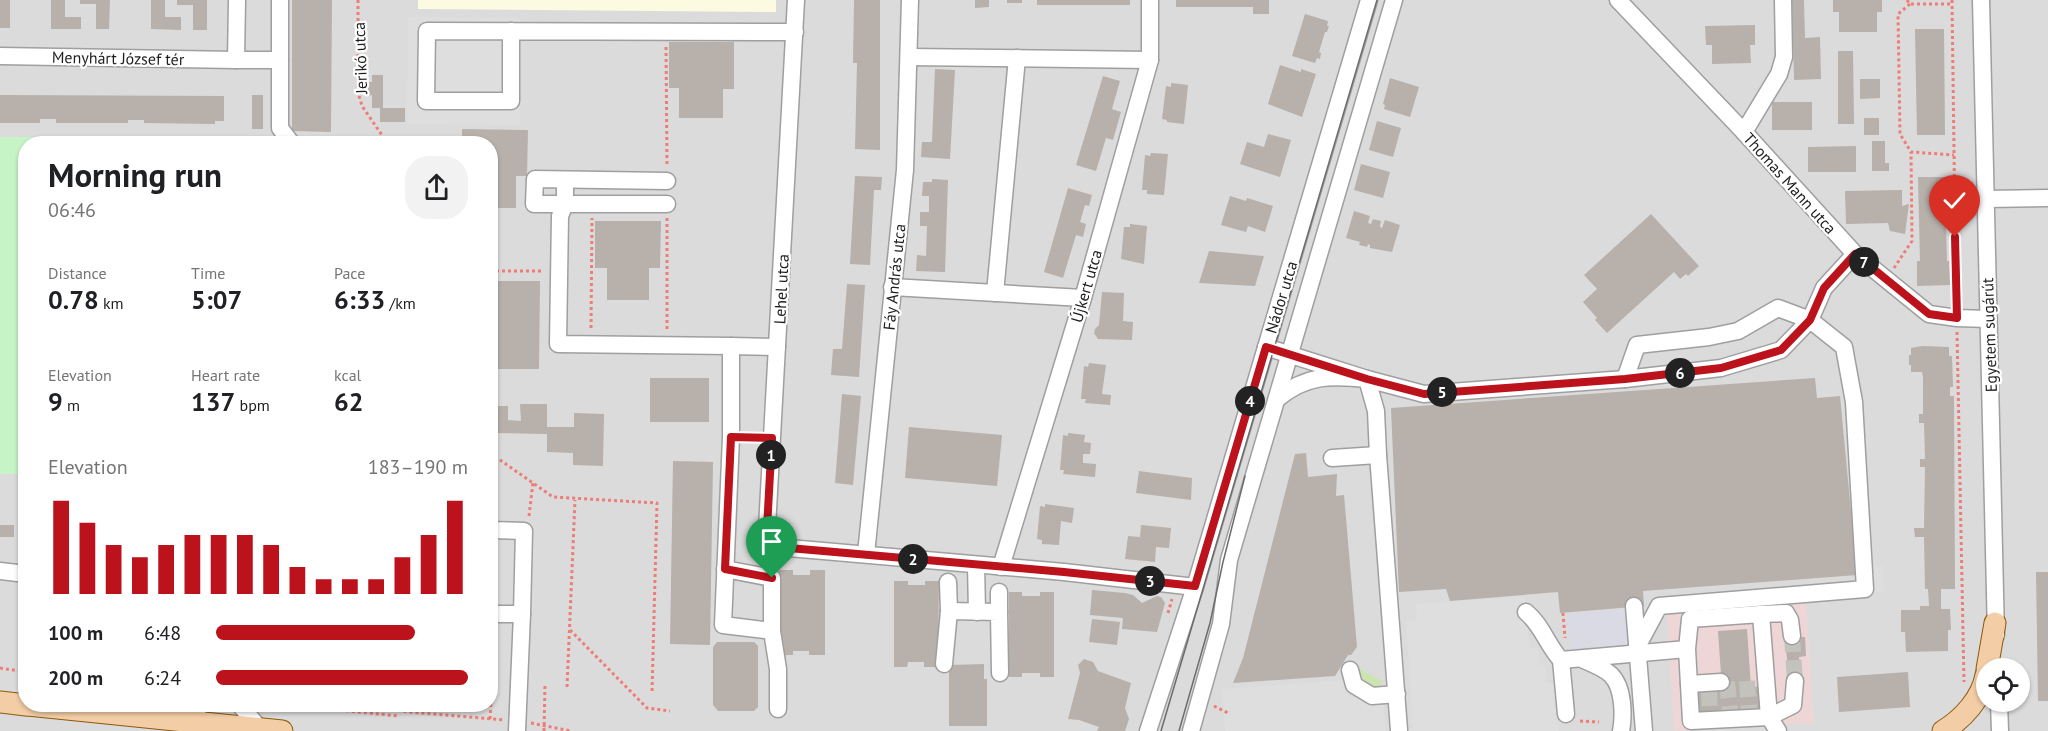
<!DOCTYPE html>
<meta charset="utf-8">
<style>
body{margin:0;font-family:"PT Sans",sans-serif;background:#f2f2f2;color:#202124;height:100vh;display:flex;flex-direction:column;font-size:22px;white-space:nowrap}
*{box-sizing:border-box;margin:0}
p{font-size:20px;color:#757577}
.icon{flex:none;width:33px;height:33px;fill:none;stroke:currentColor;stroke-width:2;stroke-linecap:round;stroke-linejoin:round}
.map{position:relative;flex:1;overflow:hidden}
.sheet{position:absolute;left:18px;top:136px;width:480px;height:576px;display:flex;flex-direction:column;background:#fff;border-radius:24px;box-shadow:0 2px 4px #0004}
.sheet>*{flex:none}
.tools{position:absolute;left:1976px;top:658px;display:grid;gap:12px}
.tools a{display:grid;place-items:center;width:54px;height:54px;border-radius:50%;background:#fff;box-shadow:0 2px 4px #0004;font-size:30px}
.pin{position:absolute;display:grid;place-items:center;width:51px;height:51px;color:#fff;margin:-62px -26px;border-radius:50% 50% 50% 0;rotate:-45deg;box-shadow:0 0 6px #0007}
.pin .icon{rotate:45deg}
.km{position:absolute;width:30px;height:30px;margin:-15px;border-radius:50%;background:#222;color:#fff;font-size:16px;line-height:30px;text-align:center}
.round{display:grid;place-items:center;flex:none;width:63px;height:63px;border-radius:24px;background:#f2f2f2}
.headline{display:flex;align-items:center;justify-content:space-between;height:102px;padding:0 30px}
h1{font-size:33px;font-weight:700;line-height:45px}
.stats{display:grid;grid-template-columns:repeat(3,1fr);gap:9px;height:102px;padding:6px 30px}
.stats div{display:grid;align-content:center}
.stats b{font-size:26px;font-weight:700}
.stats small{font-size:16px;font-weight:400}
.stats p{font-size:16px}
.chart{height:168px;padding:12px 30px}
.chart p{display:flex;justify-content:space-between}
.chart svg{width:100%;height:108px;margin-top:6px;stroke:#bb121c;stroke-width:6}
ul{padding:0 30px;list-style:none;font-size:20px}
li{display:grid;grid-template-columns:96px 72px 1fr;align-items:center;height:45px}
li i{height:15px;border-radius:8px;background:#bb121c}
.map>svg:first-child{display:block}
.residential{fill:#dcdbdb;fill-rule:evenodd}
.commercial{fill:#eed6d6}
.education{fill:#fcfae1}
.grass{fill:#cce4b0}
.park{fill:#c6f4c7}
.parking{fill:#dedede}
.plaza{fill:#dadae4}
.building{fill:#b7b0ab}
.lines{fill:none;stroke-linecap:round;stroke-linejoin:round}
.minor-tunnel{stroke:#c4c2bd;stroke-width:16;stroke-dasharray:16 8;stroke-linecap:butt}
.minor-casing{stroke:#9f9f9f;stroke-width:19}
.major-casing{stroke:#8b5a0d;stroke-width:23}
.path{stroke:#ed7d77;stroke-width:3;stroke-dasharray:3 3;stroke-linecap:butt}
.minor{stroke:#fff;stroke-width:16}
.major{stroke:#f3cda5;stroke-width:21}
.tram{stroke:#6c6c6c;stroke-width:1.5}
.route-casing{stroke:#fff;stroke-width:12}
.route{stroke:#bb121c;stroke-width:8}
.labels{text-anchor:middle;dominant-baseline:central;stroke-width:4.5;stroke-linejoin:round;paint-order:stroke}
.street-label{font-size:16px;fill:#1e1e1e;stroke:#fff}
</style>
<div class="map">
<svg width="2048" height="731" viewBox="0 0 2048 731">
<rect width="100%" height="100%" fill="#eeebe5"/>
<path class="residential" d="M0,0H2048V731H0ZM26,144H490V705H26ZM1986,669H2019V702H1986Z"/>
<polygon class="commercial" points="1806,602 1814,723 1674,731 1667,612"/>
<polygon class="education" points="418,0 776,0 776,12 418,9"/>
<path class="grass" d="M1360,669L1384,682C1375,690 1370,688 1361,683L1358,673Z"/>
<polygon class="park" points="0,137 252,137 252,144 26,144 25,474 0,474"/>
<g class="parking">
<polygon points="408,17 520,18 520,125 407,124"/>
<polygon points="1883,566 1884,592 1873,592 1872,567"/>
<polygon points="1525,596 1529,648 1538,648 1539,665 1545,665 1546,683 1555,683 1559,731 1225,731 1222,689 1346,680 1348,697 1383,695 1386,731 1413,729 1406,621 1417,620 1416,604"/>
</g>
<polygon class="plaza" points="1625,609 1628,646 1570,651 1567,613"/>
<g class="building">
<rect x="0" y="0" width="10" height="28"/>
<polygon points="51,0 65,0 65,17 81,17 81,29 51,29"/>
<polygon points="80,0 110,0 109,29 96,29 96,4 80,4"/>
<polygon points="151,0 165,0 165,17 181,17 181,30 151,29"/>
<polygon points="177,0 207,0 207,30 193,30 193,5 177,5"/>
<polygon points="292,0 332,0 331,132 292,131"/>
<polygon points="854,0 880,0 880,150 855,149 857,63 853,63"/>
<polygon points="975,0 989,0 989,7 975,8"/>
<rect x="1007" y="0" width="15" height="3"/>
<rect x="1037" y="0" width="93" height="5"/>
<polygon points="1176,0 1269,0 1269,14 1253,14 1253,7 1176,7"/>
<polygon points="1792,0 1804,0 1805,38 1820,37 1821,79 1794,80"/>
<polygon points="1833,0 1882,0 1882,12 1877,12 1877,32 1839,32 1839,12 1833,12"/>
<polygon points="1305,14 1328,21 1327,26 1329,26 1327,32 1325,32 1319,52 1321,53 1320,59 1317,58 1315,63 1292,56"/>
<polygon points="1755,25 1755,45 1750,45 1751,63 1712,64 1712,45 1706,45 1705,26"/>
<polygon points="1915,29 1944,29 1945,135 1917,135"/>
<polygon points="669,42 734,42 734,89 723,89 723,118 679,118 679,88 669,88"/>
<polygon points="1838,51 1853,51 1854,124 1838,124"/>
<polygon points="1280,65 1301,72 1301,69 1316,74 1302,117 1268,104"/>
<polygon points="935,69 955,70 950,159 921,157 922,142 932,142"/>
<polygon points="372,75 383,75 383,108 405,108 405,122 380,122 380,108 372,108 372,95 366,96 366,82 372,82"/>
<polygon points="1103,76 1120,81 1112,109 1121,112 1113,140 1106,138 1096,171 1076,165"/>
<polygon points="1390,78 1419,87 1410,117 1384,109 1385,105 1383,104"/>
<polygon points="1860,79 1880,79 1880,98 1860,99"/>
<polygon points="1171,83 1188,85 1184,124 1167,122 1167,120 1162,119 1166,86 1171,87"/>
<polygon points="0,95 224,96 224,121 215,121 215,124 144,123 144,120 128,120 128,123 56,123 56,119 40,119 40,123 0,123"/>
<rect x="252" y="95" width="11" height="34"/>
<rect x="1772" y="102" width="40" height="28"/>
<rect x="1864" y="118" width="15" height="17"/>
<polygon points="1377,121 1401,128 1393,157 1369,150"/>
<polygon points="462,129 528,130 527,176 516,176 516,208 490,208 490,144 462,144"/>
<polygon points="1268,134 1291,140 1280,177 1240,164 1247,142 1264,147"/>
<rect x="323" y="139" width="40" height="5"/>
<rect x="249" y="140" width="13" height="4"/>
<polygon points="1872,141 1885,141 1885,163 1889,163 1889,171 1872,171"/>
<polygon points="1856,146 1856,172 1808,172 1808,147"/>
<polygon points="1151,153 1168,154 1164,195 1147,194 1147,190 1142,190 1145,155 1150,156"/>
<polygon points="1361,164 1390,172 1383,198 1354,190"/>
<polygon points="855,176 882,177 881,190 874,190 870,265 850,264"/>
<polygon points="1918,177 1945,177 1947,261 1949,261 1950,285 1917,286 1917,261 1920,261"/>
<polygon points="932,179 948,180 945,272 916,271 917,255 926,256 927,226 920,226 920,212 929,212 929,196 922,196 923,182 932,182"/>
<polygon points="1068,188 1092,195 1089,206 1085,205 1080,222 1086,224 1083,237 1076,235 1063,278 1044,272"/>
<polygon points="1902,190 1902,206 1909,204 1905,234 1890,231 1888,223 1846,224 1845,191"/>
<polygon points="1230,196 1246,201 1247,198 1273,206 1265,232 1248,226 1246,232 1221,225"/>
<polygon points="1354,211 1370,216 1368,223 1371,224 1373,219 1381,221 1380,227 1382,228 1385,220 1400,225 1392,252 1370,248 1370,245 1368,244 1367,247 1359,245 1360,242 1346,238"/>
<polygon points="1651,214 1699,266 1688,276 1686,274 1680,279 1674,272 1607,333 1595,320 1597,318 1583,302 1597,289 1584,275"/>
<polygon points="595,221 661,221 660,268 649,268 649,300 607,300 607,268 595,268"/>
<polygon points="1130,224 1147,226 1144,264 1121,259 1124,227 1130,227"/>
<polygon points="1209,251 1264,256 1255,286 1199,283"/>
<polygon points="490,281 540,281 539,369 490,369"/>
<polygon points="847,284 865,285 859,377 831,375 833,349 842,349"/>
<polygon points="1102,292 1124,293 1123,321 1133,322 1132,340 1098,339 1094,333 1095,329 1099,325"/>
<polygon points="1922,346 1949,347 1949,356 1952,356 1953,387 1950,387 1950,396 1954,396 1955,589 1941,589 1941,609 1950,609 1951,630 1948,630 1948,651 1906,652 1905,632 1901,632 1901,610 1920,610 1920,606 1929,606 1928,589 1925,589 1924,537 1915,537 1914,528 1924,528 1925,467 1920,467 1920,459 1925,459 1924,423 1919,423 1919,414 1923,414 1923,378 1922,372 1911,372 1911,365 1909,365 1909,355 1911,355 1911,348"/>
<polygon points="1089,363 1106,365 1102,394 1111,395 1110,405 1085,403 1086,399 1081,399 1084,366 1088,367"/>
<rect x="650" y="378" width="59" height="44"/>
<polygon points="1815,378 1817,398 1840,396 1857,575 1643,591 1644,606 1560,613 1558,592 1450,601 1446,589 1399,592 1391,408"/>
<polygon points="842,394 861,396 853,485 835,483"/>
<polygon points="520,404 547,404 547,427 574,427 574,413 604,414 603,466 573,465 573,453 547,452 547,434 490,433 490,406 508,406 508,420 521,421"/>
<polygon points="909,427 1002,435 997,486 905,478"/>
<polygon points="1068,433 1085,435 1084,442 1091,443 1090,454 1083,454 1083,463 1096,464 1095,477 1063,474 1064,470 1060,470 1063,435 1068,436"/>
<polygon points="1306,453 1308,477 1337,474 1336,496 1344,495 1357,647 1351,655 1348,655 1335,676 1233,683 1243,658 1295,454"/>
<polygon points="673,461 713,462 710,645 670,644"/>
<polygon points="1139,471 1192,478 1191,500 1136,493"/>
<polygon points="1045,504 1074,508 1072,523 1061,521 1059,545 1042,544 1042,540 1037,539 1040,506 1045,507"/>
<rect x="0" y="525" width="14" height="12"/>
<polygon points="1141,525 1171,528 1169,548 1156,547 1155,562 1125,559 1128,536 1140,537"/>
<polygon points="779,570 793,570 793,575 810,575 810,570 825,570 825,655 809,655 809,651 793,651 793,655 779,655"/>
<polygon points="2036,572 2048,572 2048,701 2038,701"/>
<polygon points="894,581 908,581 908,585 925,585 925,581 939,581 938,667 924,667 924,662 908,662 907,667 894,667"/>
<polygon points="1092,590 1125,593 1133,595 1142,603 1157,596 1161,597 1165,603 1157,632 1122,629 1123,618 1090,615"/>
<polygon points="1009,592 1022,592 1022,596 1040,596 1040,592 1054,592 1054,677 1040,677 1040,673 1022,673 1022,677 1009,677"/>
<polygon points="1092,619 1120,622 1117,645 1089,642"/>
<polygon points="1747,629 1751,687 1762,686 1764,709 1695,714 1694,691 1722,689 1718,631"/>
<polygon points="1785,637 1805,637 1806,656 1799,657 1801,681 1789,682"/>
<polygon points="717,642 754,642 758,646 758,707 754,711 718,711 713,705 713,647"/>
<polygon points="1084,659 1093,662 1098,671 1131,683 1125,708 1129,719 1125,731 1097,731 1099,727 1079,720 1068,719 1080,673 1078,665"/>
<polygon points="984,664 984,679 987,679 987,726 949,726 949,665"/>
<polygon points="1908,672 1910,707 1839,712 1837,677"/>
</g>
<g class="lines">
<g class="minor-tunnel">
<polyline points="1792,636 1795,681"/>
<polyline points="1747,681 1749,710"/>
<polyline points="1727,682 1730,711"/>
<polyline points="1709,690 1710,713"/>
</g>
<defs>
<g id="minor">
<polyline points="237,0 236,60 280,60"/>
<polyline points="280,0 280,128 292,144"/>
<polyline points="796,0 766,546 1064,572 1195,587"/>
<polyline points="1618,0 1744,132 1855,254 1929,314 1957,318 1988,319"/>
<polyline points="1981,0 1996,635"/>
<polyline points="511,31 511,101 426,101 427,31 795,32"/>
<polyline points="0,56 236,60"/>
<polyline points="909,57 1150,60"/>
<polyline points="1744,132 1779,74 1784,57 1783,0"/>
<polyline points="565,180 565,204 560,216 558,344 731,346 731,437 723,625 772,631 778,669 778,709"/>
<polyline points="667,181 535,179 534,204 667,204"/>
<polyline points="1985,199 2048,198"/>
<polyline points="892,287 1083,298"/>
<polyline points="995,293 1017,58"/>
<polyline points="731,346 777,347"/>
<polyline points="1266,347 1367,379 1424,394 1625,379 1721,368 1781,350 1810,320 1824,288 1855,254"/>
<polyline points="1625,379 1637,345 1709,337 1738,331 1778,308 1810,320 1844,347 1854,402 1865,589 1659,606 1637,647"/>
<path d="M1277,399C1305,375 1331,375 1367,379L1376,411L1378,455L1399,730"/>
<polyline points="1332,458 1378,455"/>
<polyline points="490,530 524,531 522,614"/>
<polyline points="866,554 905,170 910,0"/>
<polyline points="976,565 977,612"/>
<polyline points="1001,567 1083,298 1150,60 1150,0"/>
<polyline points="725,569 772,578 772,631"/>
<polyline points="0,571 26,574"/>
<polyline points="948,582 949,611"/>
<polyline points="999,592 999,612"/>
<polyline points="1634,606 1644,731"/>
<path d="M1526,612C1542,625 1547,645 1561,660L1687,649L1690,619L1761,614L1769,717L1691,721L1687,649"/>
<polyline points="490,614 522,614 517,731"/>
<polyline points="1761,614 1786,613 1790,620 1792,636"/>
<polyline points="1561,660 1566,714"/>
<path d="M1584,660C1608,670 1619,675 1622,703C1623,713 1623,721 1621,731"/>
<polyline points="944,664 949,611 999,612 1000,673"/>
<polyline points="1350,670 1354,685 1372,696 1397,694"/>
<polyline points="1689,684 1721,682"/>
<polyline points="1999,702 2000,731"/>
<polyline points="240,705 260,729"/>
<polyline points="168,716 197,709 201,705"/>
<polyline points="1148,731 1195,587 1369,0"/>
<polyline points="1191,731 1221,624 1229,560 1394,0"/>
<polyline points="1778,731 1769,717 1793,705 1795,681"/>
</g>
<g id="major">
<polyline points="1987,669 1995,623"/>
<polyline points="0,702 26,705"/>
<polyline points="28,705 282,731"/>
<path d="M1943,731C1963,719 1982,698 1986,675"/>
</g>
</defs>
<use href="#minor" class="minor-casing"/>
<use href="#major" class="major-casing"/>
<g class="path">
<polyline points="358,0 358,92 362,106 388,144"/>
<polyline points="1907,0 1910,4 1952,4"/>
<polyline points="1952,0 1956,301"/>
<polyline points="1910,4 1898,14 1900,134 1911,152 1954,155"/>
<polyline points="666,47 667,166"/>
<polyline points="667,218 667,331"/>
<polyline points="1894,268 1912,241 1911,152"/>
<polyline points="490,271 543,271"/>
<polyline points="591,328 592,218"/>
<polyline points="1957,332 1964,682"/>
<polyline points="490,453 553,497 657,503 652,692"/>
<polyline points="529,516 533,482"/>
<polyline points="1168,613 1172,599"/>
<polyline points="1563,613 1565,638"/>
<polyline points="570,630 647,708 670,711"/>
<polyline points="0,668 26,672"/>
<polyline points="567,687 575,500"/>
<polyline points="362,705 409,712 504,720"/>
<polyline points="1214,706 1228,713"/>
<polyline points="328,709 399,716"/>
<polyline points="490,719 495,632 492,630"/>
<polyline points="1580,721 1599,722"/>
<polyline points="531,723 571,731"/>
<polyline points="544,731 545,686"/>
</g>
<use href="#minor" class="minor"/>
<use href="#major" class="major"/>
<g class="tram">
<polyline points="1161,731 1377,0"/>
<polyline points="1179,731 1210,623 1223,562 1245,476"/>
</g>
</g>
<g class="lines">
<defs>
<polyline id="route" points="772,578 725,569 731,437 772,438 766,546 1064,572 1195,586 1266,347 1367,379 1424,394 1625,379 1721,368 1781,350 1810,320 1824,288 1855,254 1929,314 1957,318 1955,237"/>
</defs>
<use href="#route" class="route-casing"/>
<use href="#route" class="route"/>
</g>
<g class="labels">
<g class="street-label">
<text transform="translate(118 58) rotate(1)">Menyhárt József tér</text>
<text transform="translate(360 58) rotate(-92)">Jerikó utca</text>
<text transform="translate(1790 183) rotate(48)">Thomas Mann utca</text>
<text transform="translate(894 277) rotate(-84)">Fáy András utca</text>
<text transform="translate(1086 286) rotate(-74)">Újkert utca</text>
<text transform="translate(781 289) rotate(-87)">Lehel utca</text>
<text transform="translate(1281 297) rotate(-73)">Nádor utca</text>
<text transform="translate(1989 335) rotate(-92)">Egyetem sugárút</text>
</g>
</g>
</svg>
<div class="tools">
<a><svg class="icon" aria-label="locate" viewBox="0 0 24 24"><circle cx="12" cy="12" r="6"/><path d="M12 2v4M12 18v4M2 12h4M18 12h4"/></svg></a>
</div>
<div class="pin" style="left:772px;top:578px;background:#1e9e55"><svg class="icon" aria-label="arrive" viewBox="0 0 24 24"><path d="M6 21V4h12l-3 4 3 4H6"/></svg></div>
<div class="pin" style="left:1955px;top:237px;background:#d93025"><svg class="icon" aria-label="check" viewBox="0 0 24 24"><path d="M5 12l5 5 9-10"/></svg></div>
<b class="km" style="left:771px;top:455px">1</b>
<b class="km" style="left:913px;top:559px">2</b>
<b class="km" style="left:1150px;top:581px">3</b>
<b class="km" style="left:1250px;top:401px">4</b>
<b class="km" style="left:1442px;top:392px">5</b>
<b class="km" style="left:1680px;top:373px">6</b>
<b class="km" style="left:1864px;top:262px">7</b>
<section class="sheet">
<div class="headline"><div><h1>Morning run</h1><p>06:46</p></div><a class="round"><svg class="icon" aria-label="share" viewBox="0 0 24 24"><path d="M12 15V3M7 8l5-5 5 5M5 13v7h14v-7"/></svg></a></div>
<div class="stats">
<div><p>Distance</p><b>0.78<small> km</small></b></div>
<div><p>Time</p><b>5:07</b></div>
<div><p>Pace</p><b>6:33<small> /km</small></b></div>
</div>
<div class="stats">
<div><p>Elevation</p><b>9<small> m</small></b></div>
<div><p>Heart rate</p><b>137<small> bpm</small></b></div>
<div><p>kcal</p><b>62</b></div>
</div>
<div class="chart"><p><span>Elevation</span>183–190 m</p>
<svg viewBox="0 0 160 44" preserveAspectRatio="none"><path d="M5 44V6M15 44V15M25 44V24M35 44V29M45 44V24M55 44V20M65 44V20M75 44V20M85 44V24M95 44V33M105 44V38M115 44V38M125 44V38M135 44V29M145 44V20M155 44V6"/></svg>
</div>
<ul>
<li><b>100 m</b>6:48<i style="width:79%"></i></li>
<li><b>200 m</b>6:24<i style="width:100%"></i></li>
</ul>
</section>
</div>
